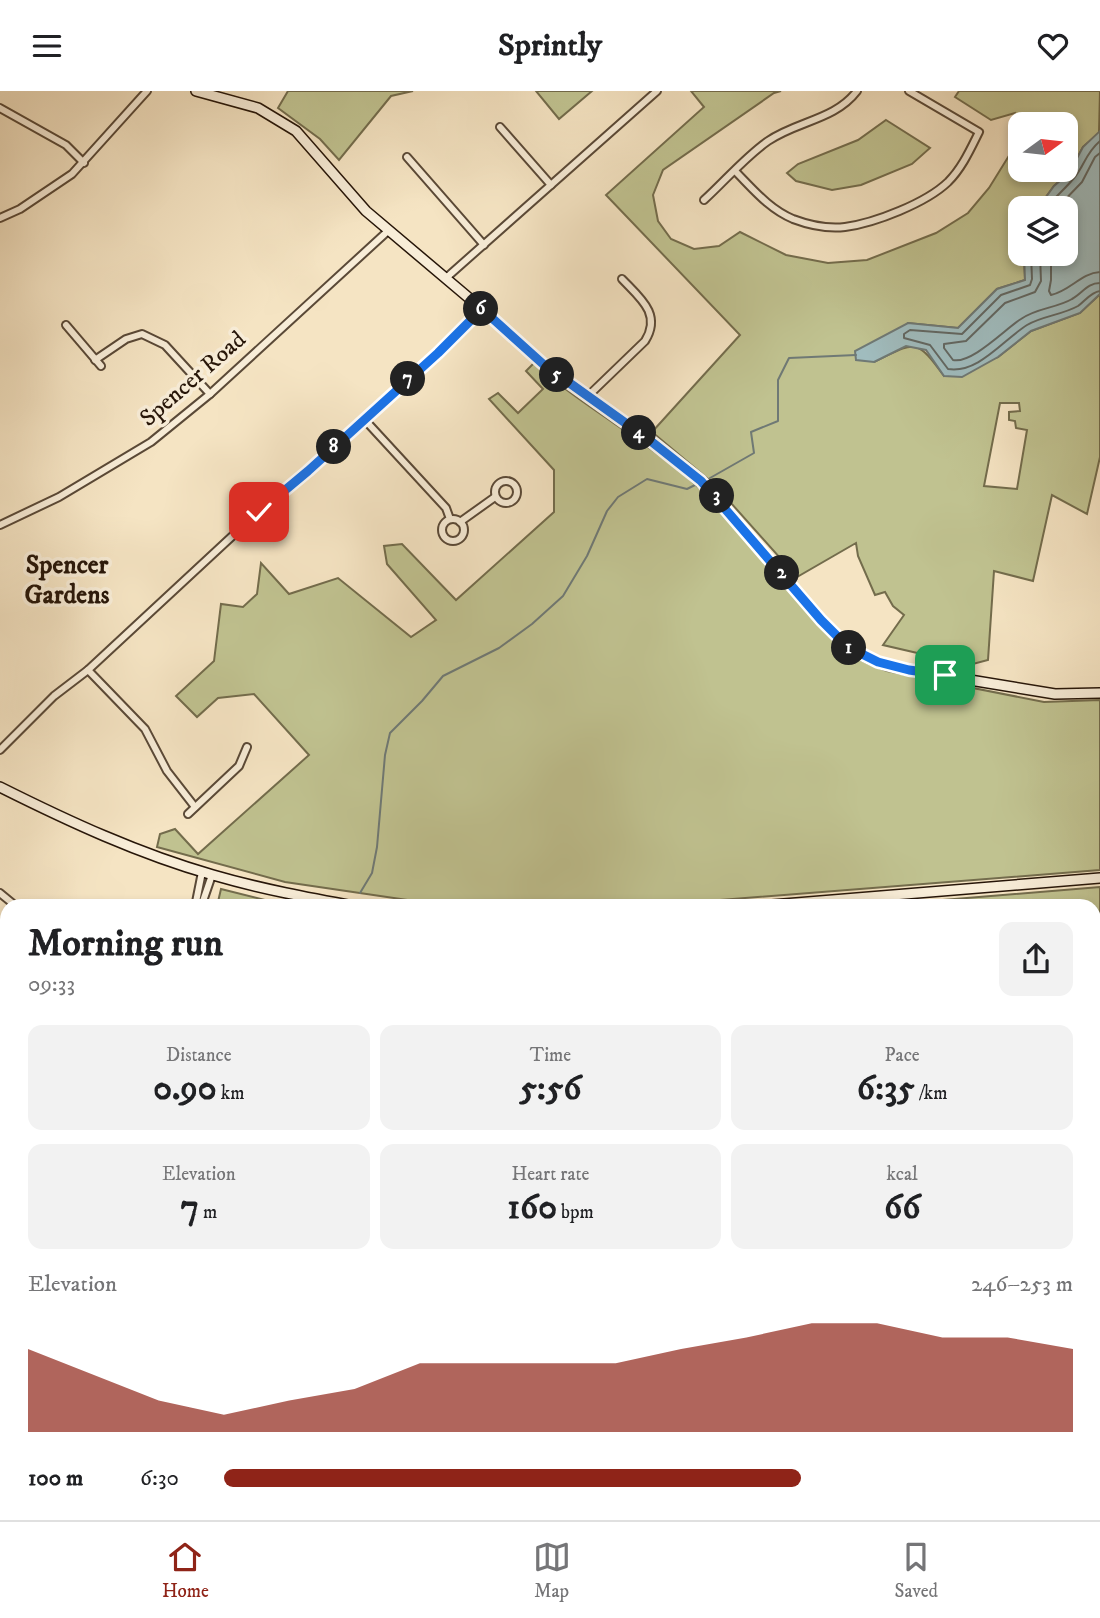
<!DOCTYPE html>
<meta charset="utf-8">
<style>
body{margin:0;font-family:"IM FELL DW Pica",serif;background:#f2f2f2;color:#202124;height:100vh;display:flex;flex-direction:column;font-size:26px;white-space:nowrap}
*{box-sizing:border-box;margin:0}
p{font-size:23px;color:#757577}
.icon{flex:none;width:38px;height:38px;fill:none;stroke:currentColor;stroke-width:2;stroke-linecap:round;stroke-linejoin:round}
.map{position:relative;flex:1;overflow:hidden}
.panel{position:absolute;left:0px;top:808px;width:1101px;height:621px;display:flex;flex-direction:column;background:#fff;border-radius:21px 21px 0 0;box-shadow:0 4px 10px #0003}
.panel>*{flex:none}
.needle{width:46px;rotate:75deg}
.buttons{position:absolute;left:1008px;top:21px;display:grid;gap:14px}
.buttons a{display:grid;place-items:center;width:70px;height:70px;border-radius:14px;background:#fff;box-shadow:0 4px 10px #0003;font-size:35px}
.pin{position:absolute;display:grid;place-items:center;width:60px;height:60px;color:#fff;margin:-30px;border-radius:14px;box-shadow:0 4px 10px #0006}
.km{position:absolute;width:35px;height:35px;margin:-18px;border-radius:50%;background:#222;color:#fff;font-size:19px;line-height:35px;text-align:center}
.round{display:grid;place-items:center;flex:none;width:74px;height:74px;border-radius:14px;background:#f2f2f2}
.head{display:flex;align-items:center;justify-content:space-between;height:119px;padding:0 28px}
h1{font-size:38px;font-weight:700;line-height:52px}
.figures{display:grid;grid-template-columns:repeat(3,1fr);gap:10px;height:119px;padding:7px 28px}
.figures div{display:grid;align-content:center;border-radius:14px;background:#f2f2f2;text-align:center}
.figures b{font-size:35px;font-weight:700}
.figures small{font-size:19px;font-weight:400}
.figures p{font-size:19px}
.chart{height:196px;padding:14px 28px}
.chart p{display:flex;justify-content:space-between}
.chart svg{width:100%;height:126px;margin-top:7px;fill:#8f2418;opacity:.7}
ul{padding:0 28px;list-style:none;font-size:23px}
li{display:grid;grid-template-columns:112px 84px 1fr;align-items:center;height:52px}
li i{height:18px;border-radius:9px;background:#8f2418}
header{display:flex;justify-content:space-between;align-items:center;height:91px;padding:0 28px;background:#fff;font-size:32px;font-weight:700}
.menu{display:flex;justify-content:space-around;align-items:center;height:98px;border-top:2px solid #e0e0e0;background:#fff;font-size:19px;color:#757577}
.menu a{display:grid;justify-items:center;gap:4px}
.menu .current{color:#8f2418}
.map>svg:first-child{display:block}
.green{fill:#c0c290;stroke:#736c4c;stroke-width:2;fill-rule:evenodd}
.water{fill:#a0bcbe;stroke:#6f7975;stroke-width:2}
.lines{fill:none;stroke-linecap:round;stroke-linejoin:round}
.shore{stroke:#636863;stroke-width:2}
.stream{stroke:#6f7975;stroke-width:2}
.street-casing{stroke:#5a4937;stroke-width:10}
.secondary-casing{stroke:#261508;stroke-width:12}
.street{stroke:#f8edd8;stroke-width:6}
.secondary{stroke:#f8edd8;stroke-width:9}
.route-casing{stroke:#fff;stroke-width:14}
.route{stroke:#1a73e8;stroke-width:9}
.labels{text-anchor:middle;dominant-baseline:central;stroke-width:7;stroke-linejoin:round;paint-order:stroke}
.street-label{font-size:24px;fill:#261508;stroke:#f8edd8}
.neighbourhood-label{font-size:26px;font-weight:bold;fill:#261508;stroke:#f8edd8}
</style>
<header><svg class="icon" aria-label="menu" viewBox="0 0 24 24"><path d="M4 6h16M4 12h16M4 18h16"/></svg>Sprintly<svg class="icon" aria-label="heart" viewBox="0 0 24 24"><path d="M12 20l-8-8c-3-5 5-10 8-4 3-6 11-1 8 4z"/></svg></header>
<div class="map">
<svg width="1100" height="1429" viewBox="0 0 1100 1429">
<rect width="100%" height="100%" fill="#f5e4c3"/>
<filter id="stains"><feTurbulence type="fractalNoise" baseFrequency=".00286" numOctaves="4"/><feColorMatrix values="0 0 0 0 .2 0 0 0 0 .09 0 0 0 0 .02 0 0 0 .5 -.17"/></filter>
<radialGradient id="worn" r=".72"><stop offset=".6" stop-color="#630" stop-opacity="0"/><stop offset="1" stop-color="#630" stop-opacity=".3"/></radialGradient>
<g class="green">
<polygon points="288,0 413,0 391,5 339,69 320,48 278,17"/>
<polygon points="536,0 592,0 559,28"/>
<path d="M691,0H781L774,2L663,79L653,104L658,130L671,148L694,158L719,155L740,141L786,164L828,172L867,169L936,142L968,122L989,97L1020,47V79H1066V33H1020V42L1015,22L991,29L955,6L959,0H1100L1099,42L1083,56L1069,82L1054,95L1038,117H1020V163H1024L1025,189L997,198L958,237L908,232L874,271C915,251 916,246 944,285L998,266L1031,240L1080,222L1100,203V366L1087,423L1052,404L1033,490L994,480L988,569L969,574L883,554L904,524L893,515L885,501L875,504L858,465L856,452L797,486L714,393L652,341L740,244L606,104L704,16ZM1000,312H1019L1020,320L1009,321V329L1015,330L1016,337L1027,339L1017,398L984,395Z"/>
<polygon points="886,29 930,57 912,73 861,94 832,99 796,90 787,82 798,73 858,49"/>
<path d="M534,272C579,313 634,342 681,381C733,424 781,490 825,541C844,561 861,571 887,580L1044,611L1100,609V779L645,815L471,816L421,811L285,791L157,756L160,743L175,738L198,763L309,664L254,603L218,607L197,626L176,605L214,570L221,513L243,516L257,503L261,472L289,503L338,487L411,546L436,529L387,473L384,455L402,453L456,509L554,421V379L489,308L498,302L518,322L543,298L526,280Z"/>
<polygon points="1100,796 1100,1176 1094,1175 1094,816 870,815"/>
<polygon points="221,798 289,815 217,815"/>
<polygon points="0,856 7,863 7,1024 0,1026"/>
<polygon points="0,1260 7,1266 7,1369 0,1360"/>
<polygon points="8,1423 166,1423 165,1429 0,1429"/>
<polygon points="202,1423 302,1423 308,1429 208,1429"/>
<polygon points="364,1423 438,1423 444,1429 357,1429"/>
<polygon points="506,1423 558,1423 547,1429 512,1429"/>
<polygon points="634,1423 682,1423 677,1429 621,1429"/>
</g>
<polygon class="water" points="1100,40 1100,203 1080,222 1031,240 998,266 962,286 944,285 926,259 906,255 874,271 856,269 855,260 908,232 958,237 997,198 1025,189 1024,163 1066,163 1066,117 1038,117 1054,95 1069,82 1083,56"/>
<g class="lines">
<g class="shore">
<path d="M1046,117C1055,106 1065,98 1074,87C1085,74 1085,63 1100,50"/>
<polyline points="1057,117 1082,91 1095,66 1100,62"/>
<path d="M1031,163L1032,188L1030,194L1001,204L962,243L910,239L904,243V247L930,254L948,278C978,283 1003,249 1027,234C1042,225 1062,224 1078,215C1085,210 1091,201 1100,200"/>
<path d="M1040,163L1041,190L1035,201L1005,212L966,250L944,253V257L953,269C972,273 1005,238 1021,228C1036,217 1057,217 1072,208C1083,202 1087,192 1100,192"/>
<path d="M1051,163V189L1049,200L1051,204C1070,200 1081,182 1100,181"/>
</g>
<g class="stream">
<polyline points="710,387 754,362 751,341 778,330 778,289 789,267 856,264"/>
<polyline points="360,802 372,782 377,756 385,664 390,642 422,610 443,585 499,557 532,533 563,505 587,465 607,420 618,406 647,388 687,398 695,394"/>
<polyline points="1015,1423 1021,1429"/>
<polyline points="49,1429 51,1423"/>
</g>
<defs>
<g id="street">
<polyline points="0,17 66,54 84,72"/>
<polyline points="500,36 551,94"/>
<polyline points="407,66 484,154"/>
<path d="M735,80C753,98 769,118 793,128C809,134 828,138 845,136C875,132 926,112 948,91C962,77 970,59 979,41L909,0"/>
<path d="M704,109C725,90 745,66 768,50C797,30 835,29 857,0"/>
<polyline points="0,127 20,118 72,83 147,0"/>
<polyline points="446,187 657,0"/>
<polyline points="66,234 101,275"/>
<polyline points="95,269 126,248 142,243 165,254 210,303"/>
<path d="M588,305L645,250C662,223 640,207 622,188"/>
<polyline points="364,328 446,417 450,428"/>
<circle cx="506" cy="401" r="11"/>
<circle cx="453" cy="439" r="11"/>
<polyline points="460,431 495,406"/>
<polyline points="0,434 59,406 151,351 210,303 389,139"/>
<polyline points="88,579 145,638 167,680 195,716"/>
<polyline points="0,659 54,605 88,579 255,424 308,380 438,262 482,218"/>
<polyline points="188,723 239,675 247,656"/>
<polyline points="0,802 17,816"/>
<polyline points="195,816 202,781"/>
<polyline points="201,816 212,784"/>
<polyline points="0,1044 7,1042"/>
<polyline points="0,1149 7,1144"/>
<polyline points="0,1186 7,1196"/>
</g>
<g id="secondary">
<polyline points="196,0 258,17 296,40 366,120 482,218 543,273 652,351 701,390 821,529 848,556 878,571 909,579 1055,603 1100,602"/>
<path d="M0,696C68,730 139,763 213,784C261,798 310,807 359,816"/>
<polyline points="746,816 1100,787"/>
</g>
</defs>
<use href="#street" class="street-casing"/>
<use href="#secondary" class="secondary-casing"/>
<use href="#street" class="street"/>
<use href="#secondary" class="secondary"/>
</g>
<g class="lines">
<defs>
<polyline id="route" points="259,421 308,380 438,262 482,218 543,273 652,351 701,390 821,529 848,556 878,571 909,579 945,584"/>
</defs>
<use href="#route" class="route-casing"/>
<use href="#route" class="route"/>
</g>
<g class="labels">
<g class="street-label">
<text transform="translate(193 288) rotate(-41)">Spencer Road</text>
</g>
<g class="neighbourhood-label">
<text x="67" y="474">Spencer<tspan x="67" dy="30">Gardens</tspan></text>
</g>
</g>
<rect width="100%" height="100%" filter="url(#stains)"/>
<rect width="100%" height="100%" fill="url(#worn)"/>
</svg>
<div class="buttons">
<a><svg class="needle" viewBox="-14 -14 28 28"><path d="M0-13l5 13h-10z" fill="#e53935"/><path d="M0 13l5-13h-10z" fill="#757577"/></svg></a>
<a><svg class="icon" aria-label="layers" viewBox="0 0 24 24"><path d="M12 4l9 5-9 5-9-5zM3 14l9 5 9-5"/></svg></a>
</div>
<div class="pin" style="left:945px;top:584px;background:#1e9e55"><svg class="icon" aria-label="arrive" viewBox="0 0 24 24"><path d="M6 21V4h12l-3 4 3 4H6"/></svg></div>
<div class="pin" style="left:259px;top:421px;background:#d93025"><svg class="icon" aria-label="check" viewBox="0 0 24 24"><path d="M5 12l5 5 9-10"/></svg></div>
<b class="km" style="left:849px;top:557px">1</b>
<b class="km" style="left:782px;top:482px">2</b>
<b class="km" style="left:717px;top:405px">3</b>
<b class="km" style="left:639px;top:342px">4</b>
<b class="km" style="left:557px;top:284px">5</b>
<b class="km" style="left:481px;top:218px">6</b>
<b class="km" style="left:408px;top:288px">7</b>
<b class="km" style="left:334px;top:356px">8</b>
<section class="panel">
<div class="head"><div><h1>Morning run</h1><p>09:33</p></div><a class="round"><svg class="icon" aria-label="share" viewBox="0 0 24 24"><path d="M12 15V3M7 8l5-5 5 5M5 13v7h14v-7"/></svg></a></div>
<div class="figures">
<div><p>Distance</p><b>0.90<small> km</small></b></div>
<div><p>Time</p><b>5:56</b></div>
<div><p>Pace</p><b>6:35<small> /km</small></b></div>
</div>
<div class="figures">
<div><p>Elevation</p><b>7<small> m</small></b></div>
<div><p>Heart rate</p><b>160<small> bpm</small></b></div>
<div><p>kcal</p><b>66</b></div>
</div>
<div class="chart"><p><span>Elevation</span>246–253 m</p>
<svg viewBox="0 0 160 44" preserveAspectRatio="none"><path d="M0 44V15L10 24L20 33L30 38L40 33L50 29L60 20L70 20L80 20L90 20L100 15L110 11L120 6L130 6L140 11L150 11L160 15V44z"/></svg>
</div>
<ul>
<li><b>100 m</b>6:30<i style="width:68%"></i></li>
</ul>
</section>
</div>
<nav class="menu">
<a class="current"><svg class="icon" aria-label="home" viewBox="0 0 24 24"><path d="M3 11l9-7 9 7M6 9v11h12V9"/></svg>Home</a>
<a><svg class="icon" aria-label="map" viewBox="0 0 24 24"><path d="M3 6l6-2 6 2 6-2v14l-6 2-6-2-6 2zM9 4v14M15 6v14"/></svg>Map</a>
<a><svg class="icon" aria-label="saved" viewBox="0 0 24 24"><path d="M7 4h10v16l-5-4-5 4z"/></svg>Saved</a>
</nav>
